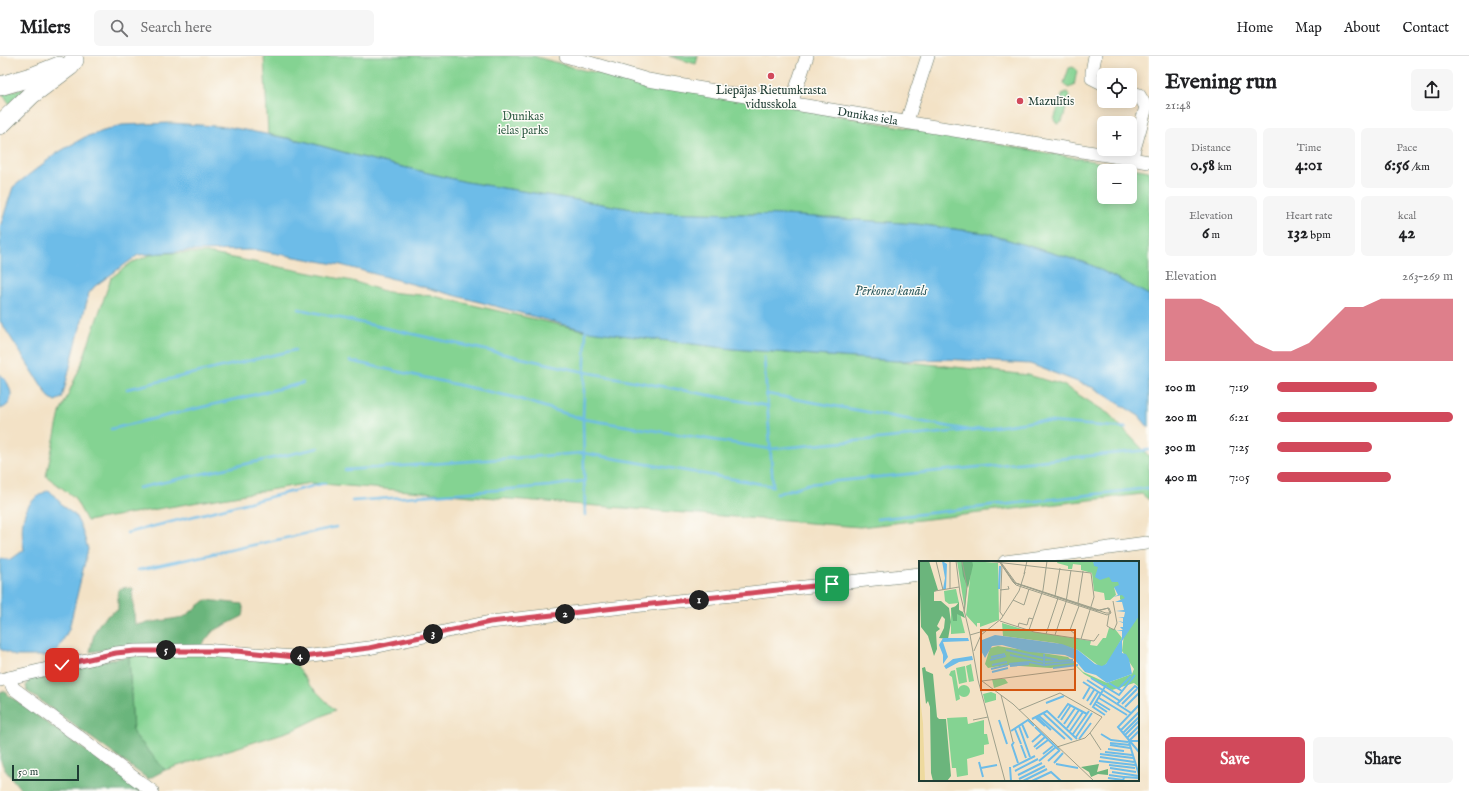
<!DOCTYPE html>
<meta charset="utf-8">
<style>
body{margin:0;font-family:"IM FELL English",serif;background:#f6f6f6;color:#202124;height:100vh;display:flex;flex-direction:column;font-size:15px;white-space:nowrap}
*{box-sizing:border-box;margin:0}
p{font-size:13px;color:#757577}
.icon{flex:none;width:22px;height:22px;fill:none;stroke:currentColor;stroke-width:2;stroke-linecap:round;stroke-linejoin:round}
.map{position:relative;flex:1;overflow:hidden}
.details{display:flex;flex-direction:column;background:#fff;width:320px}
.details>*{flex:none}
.tools{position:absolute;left:1097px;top:12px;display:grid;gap:8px}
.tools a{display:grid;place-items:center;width:40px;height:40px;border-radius:6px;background:#fff;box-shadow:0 2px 10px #0003;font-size:20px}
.scale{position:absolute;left:12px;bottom:10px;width:67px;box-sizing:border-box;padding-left:4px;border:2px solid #1f3d34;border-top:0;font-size:11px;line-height:14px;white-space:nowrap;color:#1f3d34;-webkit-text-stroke:3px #fdfcf7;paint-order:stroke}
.pin{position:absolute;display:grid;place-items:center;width:34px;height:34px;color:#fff;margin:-17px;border-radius:8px;box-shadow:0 2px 6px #0006}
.km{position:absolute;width:20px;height:20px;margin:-10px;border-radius:50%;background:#222;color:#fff;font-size:11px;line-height:20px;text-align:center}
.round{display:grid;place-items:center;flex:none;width:42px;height:42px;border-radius:6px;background:#f6f6f6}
.summary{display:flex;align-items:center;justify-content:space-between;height:68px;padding:0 16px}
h1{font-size:22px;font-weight:700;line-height:30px}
.metrics{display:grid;grid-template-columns:repeat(3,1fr);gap:6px;height:68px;padding:4px 16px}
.metrics div{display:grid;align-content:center;border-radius:6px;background:#f6f6f6;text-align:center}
.metrics b{font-size:17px;font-weight:700}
.metrics small{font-size:11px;font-weight:400}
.metrics p{font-size:11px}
.chart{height:112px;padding:8px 16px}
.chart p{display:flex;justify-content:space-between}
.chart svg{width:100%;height:72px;margin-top:4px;fill:#d1495b;opacity:.7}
.button{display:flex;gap:8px;margin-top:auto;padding:8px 16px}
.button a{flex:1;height:46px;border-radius:6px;background:#d1495b;color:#fff;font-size:16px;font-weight:700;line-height:46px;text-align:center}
.button a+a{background:#f6f6f6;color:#202124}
ul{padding:0 16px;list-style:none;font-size:13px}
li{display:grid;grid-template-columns:64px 48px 1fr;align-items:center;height:30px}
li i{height:10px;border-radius:5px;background:#d1495b}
header{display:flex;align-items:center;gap:24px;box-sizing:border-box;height:56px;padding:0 20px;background:#fff;border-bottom:1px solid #e0e0e0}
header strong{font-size:19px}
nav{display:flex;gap:22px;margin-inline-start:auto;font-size:14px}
.search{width:280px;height:36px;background:#f6f6f6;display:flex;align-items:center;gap:10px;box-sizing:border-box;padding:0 14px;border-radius:6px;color:#757577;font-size:15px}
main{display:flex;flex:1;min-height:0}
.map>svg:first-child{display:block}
.green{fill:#84d392;stroke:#528863;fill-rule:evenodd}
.forest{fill:#6bb57c;stroke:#457958}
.water{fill:#6dbce8;stroke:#467c8e}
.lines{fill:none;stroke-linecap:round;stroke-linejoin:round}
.stream{stroke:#6dbce8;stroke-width:2.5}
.minor-casing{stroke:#697767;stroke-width:14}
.highway-casing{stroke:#697767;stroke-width:20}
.minor{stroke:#fff;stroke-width:13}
.highway{stroke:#fff;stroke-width:19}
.route-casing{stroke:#fff;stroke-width:8}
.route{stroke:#d1495b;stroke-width:5}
.poi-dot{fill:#d1495b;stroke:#fdfcf7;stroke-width:1.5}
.labels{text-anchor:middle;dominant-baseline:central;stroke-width:3;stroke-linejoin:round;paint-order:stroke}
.poi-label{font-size:12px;fill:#1f3d34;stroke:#fdfcf7}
.park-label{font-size:12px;fill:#38624c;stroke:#fdfcf7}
.street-label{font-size:12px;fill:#1f3d34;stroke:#fdfcf7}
.water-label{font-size:13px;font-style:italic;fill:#325d61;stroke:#fdfcf7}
.inset-river{fill:none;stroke:#6dbce8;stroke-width:2}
.inset-road{fill:none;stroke:#9ea08c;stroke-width:1}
.view{fill:#d45610;fill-opacity:0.15;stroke:#d45610;stroke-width:2}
.inset-edge{fill:none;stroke:#1f3d34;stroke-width:2}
</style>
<header>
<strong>Milers</strong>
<div class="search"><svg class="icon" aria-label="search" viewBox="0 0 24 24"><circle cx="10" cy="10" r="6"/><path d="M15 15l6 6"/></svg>Search here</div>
<nav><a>Home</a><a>Map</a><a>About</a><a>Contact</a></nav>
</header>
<main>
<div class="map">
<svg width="1149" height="735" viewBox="0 0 1149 735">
<rect width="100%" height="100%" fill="#fdfcf7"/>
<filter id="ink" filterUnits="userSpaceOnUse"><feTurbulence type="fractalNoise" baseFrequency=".025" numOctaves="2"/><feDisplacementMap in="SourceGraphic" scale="8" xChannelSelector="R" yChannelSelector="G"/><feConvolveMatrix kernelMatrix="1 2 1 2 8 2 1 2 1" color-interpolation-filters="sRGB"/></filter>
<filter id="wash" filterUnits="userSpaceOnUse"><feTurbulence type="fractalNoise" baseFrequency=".012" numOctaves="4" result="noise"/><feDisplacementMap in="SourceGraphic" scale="16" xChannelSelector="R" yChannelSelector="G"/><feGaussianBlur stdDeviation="0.9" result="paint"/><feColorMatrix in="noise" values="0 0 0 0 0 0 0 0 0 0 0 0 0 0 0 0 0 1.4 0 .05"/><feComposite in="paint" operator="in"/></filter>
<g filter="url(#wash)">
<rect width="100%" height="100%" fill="#f3e2c6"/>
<g class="green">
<path d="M264,0H533L583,14L1149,115V239L1089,208L985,177L916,168L785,159L651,156L466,126L357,100L308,86L268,78ZM1104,115H1130V141H1104Z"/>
<polygon points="669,0 698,0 696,8"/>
<polygon points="1073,11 1077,14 1074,30 1068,32 1064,27 1069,12"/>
<polygon points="26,32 9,48 2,37"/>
<polygon points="1067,36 1070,39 1062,66 1057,68 1054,64 1063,37"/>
<polygon points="155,197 207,197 352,225 387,236 433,240 582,274 733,293 909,306 1028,319 1063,329 1109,358 1149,400 1149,444 1142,438 860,471 310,427 87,465 74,441 46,420 60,357 81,309 111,222 131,207"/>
<polygon points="203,599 293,604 309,628 335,654 296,673 165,714 133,677 129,600"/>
</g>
<g class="forest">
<path d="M125,531L132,532L135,569L184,561L206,544L242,548L244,555L243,560L213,575L201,590L116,592L90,596C94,575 97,563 118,554V534Z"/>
<polygon points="129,600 133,677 165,714 148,723 27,635 26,629 30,621"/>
<polygon points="3,635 142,735 22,735 5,714 0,703 0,636"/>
</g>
<g class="water">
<polygon points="170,67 229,71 307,86 357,100 466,126 651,156 785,159 916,168 985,177 1089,208 1149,239 1149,372 1139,360 1094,332 1030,308 945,303 897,305 733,293 588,275 341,209 256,194 187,195 138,199 95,230 89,237 62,342 55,345 49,341 0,265 0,171 13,131 57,97 85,81 122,69"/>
<path d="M0,318C11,327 18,348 0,353Z"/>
<path d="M49,434L65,452L75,459L82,473L88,493L69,573L56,597L48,600H15L0,593V502L10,504L24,494C20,467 21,446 49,434Z"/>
</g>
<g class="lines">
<g class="stream">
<polyline points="299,253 585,316 768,350"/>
<polyline points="350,305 513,341 583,363 770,393 973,374 1037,365 1126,372"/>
<polyline points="127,333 295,294"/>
<polyline points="767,338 968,374"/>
<polyline points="111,373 303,327"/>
<polyline points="345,414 583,397 773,430 764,301"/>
<polyline points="138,432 318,392"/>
<polyline points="776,438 808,428 1149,394"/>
<polyline points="352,445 550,430 584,425"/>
<polyline points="585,459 583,363 586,274"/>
<polyline points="877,463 1149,432"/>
<polyline points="127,477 325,427"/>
<polyline points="138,514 336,471"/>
</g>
</g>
</g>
<g filter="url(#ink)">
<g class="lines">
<defs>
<g id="minor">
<path id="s1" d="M566,0L648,24L1149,106"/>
<polyline points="1095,0 1092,16 1092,22 1104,28"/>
<polyline points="1130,36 1139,39 1146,51 1131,104"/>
<polyline points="791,48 807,0"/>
<polyline points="907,65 928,0"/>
<polyline points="1005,506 1146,487"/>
<polyline points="9,622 13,632 152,735"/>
<polyline points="0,624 116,597 135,595 203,594 295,601 369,592 490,566 920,518"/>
</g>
<g id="highway">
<polyline points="0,30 34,20 59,10"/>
<polyline points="0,69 31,39 70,10 74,4"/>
</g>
</defs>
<use href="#minor" class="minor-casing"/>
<use href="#highway" class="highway-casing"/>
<use href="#minor" class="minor"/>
<use href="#highway" class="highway"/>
</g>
</g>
<g class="lines" filter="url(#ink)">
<defs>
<polyline id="route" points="62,609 116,597 135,595 237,595 295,601 369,592 490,566 832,528"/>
</defs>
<use href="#route" class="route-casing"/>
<use href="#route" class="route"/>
</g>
<g class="poi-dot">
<circle cx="771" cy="20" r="4"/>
<circle cx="1020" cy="45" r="4"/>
</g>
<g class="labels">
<g class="poi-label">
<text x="771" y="34">Liepājas Rietumkrasta<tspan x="771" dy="14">vidusskola</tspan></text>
<text x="1028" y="45" text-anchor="start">Mazulītis</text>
</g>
<g class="park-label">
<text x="523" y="60">Dunikas<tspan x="523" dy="14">ielas parks</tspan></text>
</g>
<g class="street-label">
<text stroke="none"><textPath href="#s1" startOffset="308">Dunikas iela</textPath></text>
</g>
<g class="water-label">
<text x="891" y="235">Pērkones kanāls</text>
</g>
</g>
<g transform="translate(919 505)">
<rect width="220" height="220" fill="#f3e2c6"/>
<path d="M38,0H42L48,25L46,50ZM53,0L79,2L80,59L61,66V62H58V66L47,54ZM139,0H174L176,5V3L220,0V126L215,122L193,129L165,113L156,104L132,107L87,104L69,107L66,103L71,87L79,85L149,96L164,111L188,122L213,113L215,108L203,90L208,46L201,38V32L195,26L197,34L191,39H186L185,32L175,30L173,12L162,9V4L154,3L153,8H149V5L138,2ZM37,28L40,42L30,43L26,40L25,30ZM39,44L46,72L32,73V47ZM83,62L110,70L172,80L171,84L178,85L184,77H187L190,67L196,68L203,77L191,99L185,105H180L159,89L137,82L84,75ZM52,103L55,120L50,121L47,105ZM46,105L48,121L40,123L37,107ZM36,109L41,138L37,140L33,116L30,114L32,110ZM73,118H86L89,122L75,127ZM39 130a6 6 0 1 1 12 0a6 6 0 1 1-12 0ZM72,131L77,133V139L66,142L64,133ZM48,156L49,163L65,159V173H68L70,183L65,184V193L48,198L49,214L38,216L37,207H33L32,198L28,157Z" fill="#84d392"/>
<path d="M0,0H10L19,29L15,31V40H22L30,47L32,61L29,78L20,77L25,67L26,58L23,55L18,65L21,68L17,71L18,88L15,95L9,75L2,66ZM42,0H53L54,4L49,27L44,15ZM40,41V49L44,51L46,57L38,53V60H34L32,47L36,46ZM6,106L7,110L14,113L18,156L20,158H27L32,215L28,220H14L12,212L11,146L9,140L7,143L3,107ZM180,203L178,211L189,208V214L179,213L172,216L170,211L162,206Z" fill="#6bb57c"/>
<path d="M0,128L4,162L6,220H0Z" fill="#eeda9e"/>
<path d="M23,0L28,3L27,28H24L26,17ZM174,0H220V55L203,80V92L207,93L210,98L213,113L188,122L177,114L166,111L155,98L146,94L110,91L83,84L73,85L66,97L61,88L63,79L76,74L143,83L159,89L176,103L183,105L187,103L203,77V70L197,69H204L201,66H204V62L199,60L204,61V57H199L205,56L206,51L197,50L205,49L203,41H196L206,37L203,34L194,36L199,34L195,26L200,24L199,21H193L190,16L181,19L176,16L179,6L175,5ZM24,77H49L50,80L24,81L29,96L24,103V94L20,84ZM53,95L54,99L40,101L27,108L25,105L34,98Z" fill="#6dbce8"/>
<path class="inset-river" d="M80,28L81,5M87,89L124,97M91,94L125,101L154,99M72,96L86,93M125,96L139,99M71,99L87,95M90,103L110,101L125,104V93M73,104L88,101M126,104L156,101M91,105L110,103M134,107L159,104M72,108L89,104M73,111L89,107M172,117L200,134L216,114M168,119L201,140M164,121L212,152M190,122L203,130M199,128L212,115M180,137L208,154M164,138L171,126M168,140L175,129M178,141L191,149M127,142L145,135M176,143L188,151M198,143L216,125L220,128M203,143L218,128M171,144L179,131M220,144L199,166L220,191M206,146L220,132M124,152L153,179M186,154L174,146L187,124M120,155L146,178M118,156L132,169M117,157L126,165M139,157L149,143L168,153M113,158L128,150L158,178M80,159L88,183M142,159L152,144M103,163L109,177M145,163L156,147M100,165L111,196M116,166L140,189M148,167L160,149M96,168L102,183M202,169L220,151M92,170L109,159L115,165M151,170L164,151M220,170L210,180H220M204,172L220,156M154,173L170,150M182,173L192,179L209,181M206,174L220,160M157,176L173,152M208,177L220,165M160,178L172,162M95,181L93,184L99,202M113,181L122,173M210,181L220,214M191,182L211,184M102,184L107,197M191,184L211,187M115,186L126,176M117,188L129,179M189,188L205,190M186,191L213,194M124,193L134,185M181,193L214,197M181,196L215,201M120,200L137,186M129,200L141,189M180,200L216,204M60,201L64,216M135,202L144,192M137,203L159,207M190,204L216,207M91,206L92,220M94,206L116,195M62,207L78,204M191,207L217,211M96,210L119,198M193,211L220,215M99,214L123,202M190,214L205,216L204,220M205,216L220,217M189,217L204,219M100,218L126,205M104,220L128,208M113,220L132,211L142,220"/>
<path class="inset-road" d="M17,0L24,29M37,0L41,32L51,74M43,0L48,26L45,51M68,0L172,12L175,36L162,78M80,0L94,21L97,24L188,54L192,52L190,47L180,49L97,22L81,0M80,0L94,20L96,22L187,52H191L189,47L179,50L96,22L80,0M83,4L81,51L84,55M105,13L108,0M31,28V0M81,29L90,28L89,25M16,30L40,26M136,35L141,7M94,39L105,44L110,28M159,42L164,10M190,53L188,65L195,69L198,62L194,40M81,60L115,71L175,80L180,73M99,66L100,62L108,64L110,57L114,58M68,69L51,74L59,119L86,220M110,69L124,29L128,0M127,73L139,37M136,74L147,41L152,9M155,77L156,73L151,69L160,45M55,90L62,74L82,58L100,30L106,11M63,120L94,143L175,220M63,120L156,108M82,134L94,181M100,149L141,132L183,156L171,172M54,159L69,156M138,186L166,177L171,172L182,189"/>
<path class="view" d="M62,69H156V129H62Z"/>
<rect width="220" height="220" class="inset-edge"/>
</g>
</svg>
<div class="tools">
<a><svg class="icon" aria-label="locate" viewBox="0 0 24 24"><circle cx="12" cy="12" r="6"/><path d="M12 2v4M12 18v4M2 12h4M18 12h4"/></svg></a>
<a>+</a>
<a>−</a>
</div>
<div class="scale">50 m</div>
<div class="pin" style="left:832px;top:528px;background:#1e9e55"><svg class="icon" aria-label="arrive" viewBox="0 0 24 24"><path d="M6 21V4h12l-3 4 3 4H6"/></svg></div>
<div class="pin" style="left:62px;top:609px;background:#d93025"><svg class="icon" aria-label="check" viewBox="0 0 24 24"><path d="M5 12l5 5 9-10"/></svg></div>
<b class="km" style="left:699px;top:544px">1</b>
<b class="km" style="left:565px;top:558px">2</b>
<b class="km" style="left:433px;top:578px">3</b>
<b class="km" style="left:300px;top:600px">4</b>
<b class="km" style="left:166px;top:594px">5</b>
</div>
<section class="details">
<div class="summary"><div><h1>Evening run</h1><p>21:48</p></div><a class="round"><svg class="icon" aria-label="share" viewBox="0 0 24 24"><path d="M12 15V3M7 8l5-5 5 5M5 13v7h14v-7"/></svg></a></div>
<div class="metrics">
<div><p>Distance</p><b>0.58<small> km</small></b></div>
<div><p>Time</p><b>4:01</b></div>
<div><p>Pace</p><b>6:56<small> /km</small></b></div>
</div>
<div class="metrics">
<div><p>Elevation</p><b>6<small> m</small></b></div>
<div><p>Heart rate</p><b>132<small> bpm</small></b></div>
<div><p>kcal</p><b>42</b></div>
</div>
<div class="chart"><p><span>Elevation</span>263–269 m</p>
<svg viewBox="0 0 160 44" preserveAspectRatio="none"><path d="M0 44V6L10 6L20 6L30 11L40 22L50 33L60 38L70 38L80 33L90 22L100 11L110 11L120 6L130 6L140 6L150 6L160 6V44z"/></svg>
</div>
<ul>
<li><b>100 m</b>7:19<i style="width:57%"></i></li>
<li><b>200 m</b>6:21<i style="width:100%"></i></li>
<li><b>300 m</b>7:25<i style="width:54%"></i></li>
<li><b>400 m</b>7:05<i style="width:65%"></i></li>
</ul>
<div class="button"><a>Save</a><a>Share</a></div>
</section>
</main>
